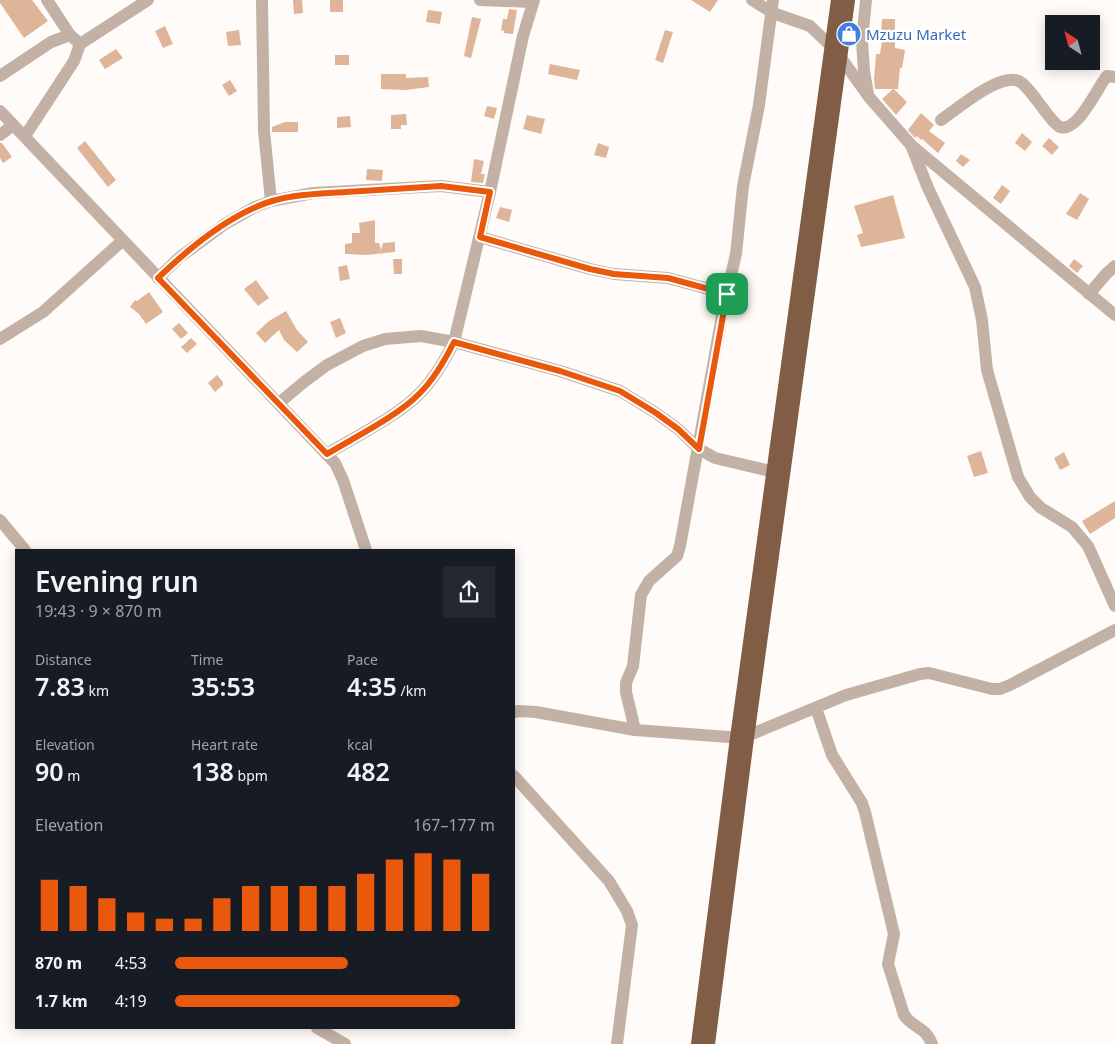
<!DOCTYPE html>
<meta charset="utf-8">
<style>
body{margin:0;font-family:"Noto Sans",sans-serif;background:#242831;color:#f1f3f6;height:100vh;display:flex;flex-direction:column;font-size:19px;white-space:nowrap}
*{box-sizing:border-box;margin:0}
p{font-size:16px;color:#9ea1a6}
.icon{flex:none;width:28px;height:28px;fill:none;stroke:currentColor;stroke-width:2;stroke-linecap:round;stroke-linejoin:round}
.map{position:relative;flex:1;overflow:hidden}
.drawer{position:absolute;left:15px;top:549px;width:500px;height:480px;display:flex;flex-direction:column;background:#171b24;border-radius:0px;box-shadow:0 2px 12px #0003}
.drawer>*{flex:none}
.needle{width:32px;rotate:324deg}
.buttons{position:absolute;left:1045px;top:15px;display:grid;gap:10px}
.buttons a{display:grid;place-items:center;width:55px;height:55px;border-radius:0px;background:#171b24;box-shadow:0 2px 12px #0003;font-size:25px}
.pin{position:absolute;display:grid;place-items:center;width:42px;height:42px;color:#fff;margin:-21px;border-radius:10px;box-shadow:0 2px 8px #0006}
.round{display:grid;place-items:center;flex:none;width:52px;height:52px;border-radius:0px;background:#242831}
.summary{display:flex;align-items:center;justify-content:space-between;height:85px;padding:0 20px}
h1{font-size:28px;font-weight:600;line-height:38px}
.stats{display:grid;grid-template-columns:repeat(3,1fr);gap:8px;height:85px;padding:5px 20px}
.stats div{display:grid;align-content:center}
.stats b{font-size:25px;font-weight:600}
.stats small{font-size:14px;font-weight:400}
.stats p{font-size:14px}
.chart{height:140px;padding:10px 20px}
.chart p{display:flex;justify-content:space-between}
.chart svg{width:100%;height:90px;margin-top:5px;stroke:#ea580c;stroke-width:6}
ul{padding:0 20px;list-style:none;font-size:16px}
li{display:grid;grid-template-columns:80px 60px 1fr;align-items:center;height:38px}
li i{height:12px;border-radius:6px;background:#ea580c}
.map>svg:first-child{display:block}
.building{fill:#dfb59a}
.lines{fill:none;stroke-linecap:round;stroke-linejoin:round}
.street{stroke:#c4b1a6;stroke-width:12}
.highway{stroke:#825d45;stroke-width:24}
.route-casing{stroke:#fff;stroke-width:10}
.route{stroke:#ea580c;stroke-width:6}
.labels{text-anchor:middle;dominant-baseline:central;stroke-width:4.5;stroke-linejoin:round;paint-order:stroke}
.shop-label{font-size:15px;fill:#366cbe;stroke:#fff;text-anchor:start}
</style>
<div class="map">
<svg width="1115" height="1044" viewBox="0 0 1115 1044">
<rect width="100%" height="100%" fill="#fffbf9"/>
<g class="building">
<polygon points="0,0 32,0 48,21 24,38 0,3"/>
<polygon points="293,0 302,0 303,13 294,14"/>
<rect x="330" y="0" width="13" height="12"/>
<polygon points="691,0 718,0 710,12"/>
<polygon points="509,9 517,10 513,34 504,33 504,31 501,30 503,19 507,19"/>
<polygon points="428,10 442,12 440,24 426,22"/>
<polygon points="472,17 481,19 471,58 464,56"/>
<polygon points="882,19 895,19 895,48 905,50 902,68 900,68 898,89 894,89 907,102 896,115 882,99 893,89 875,89 874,80 876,54 880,54 883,35 881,35"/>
<polygon points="165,26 173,44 163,48 155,31"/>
<polygon points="239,30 241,45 228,46 226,32"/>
<polygon points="665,30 673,32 663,63 655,60"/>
<polygon points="116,49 123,58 105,69 99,60"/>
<rect x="335" y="55" width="14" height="10"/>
<polygon points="550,64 580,70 577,80 548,74"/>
<polygon points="381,74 406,74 406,78 428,77 429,87 406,90 381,89"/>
<polygon points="230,80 237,91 229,96 222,85"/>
<polygon points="487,106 497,108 494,119 484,116"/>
<polygon points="921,113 934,125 929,131 945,143 938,153 922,139 921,140 917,136 915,138 908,130"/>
<polygon points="406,114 407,125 401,125 401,129 391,129 391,115"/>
<polygon points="527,115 545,119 541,134 523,129"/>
<polygon points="350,116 351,127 337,128 337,117"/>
<polygon points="285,122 298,122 298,132 272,132 272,127"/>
<polygon points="1022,133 1032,142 1025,151 1015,143"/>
<polygon points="1049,138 1059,147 1052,155 1042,146"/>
<polygon points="85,141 116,180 108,187 77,148"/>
<polygon points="0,143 2,143 12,157 3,163 0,158"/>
<polygon points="598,143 609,147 606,158 594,155"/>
<polygon points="961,154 970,160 963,167 956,161"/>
<polygon points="474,159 484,161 481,174 485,174 483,183 471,182"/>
<polygon points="367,169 383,170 382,181 366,180"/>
<polygon points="1002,185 1010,191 1001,204 993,198"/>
<polygon points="1080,193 1089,199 1077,220 1066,214"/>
<polygon points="893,195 905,238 861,247 857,235 863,233 854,206"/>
<polygon points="500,207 512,210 509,222 496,218"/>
<polygon points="375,220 375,243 379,243 381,250 383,243 395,242 395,252 366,255 345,254 345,244 352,243 352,233 360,233 359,223"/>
<polygon points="393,259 402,259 402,274 394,274"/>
<polygon points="1074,259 1083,266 1077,273 1069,266"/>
<polygon points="347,265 350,279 340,281 338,267"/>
<polygon points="256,280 269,298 258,306 244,289"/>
<polygon points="149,292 163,312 146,324 139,314 130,307 135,300 137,301"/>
<polygon points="286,311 297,330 308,342 297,352 284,340 279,330 265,343 256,333 269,321"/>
<polygon points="340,318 346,333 336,338 330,322"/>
<polygon points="179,323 188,333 181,339 172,329"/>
<polygon points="191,338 197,344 187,353 181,347"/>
<polygon points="217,375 223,382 223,385 215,392 208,383"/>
<polygon points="981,451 988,473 974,477 967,456"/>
<polygon points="1064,452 1070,465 1060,470 1054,458"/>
<polygon points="1115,501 1115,518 1090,534 1082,521"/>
</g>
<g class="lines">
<g class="street">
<polyline points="47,0 70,35"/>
<polyline points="262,0 264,131 271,201"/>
<polyline points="480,0 533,2"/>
<polyline points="752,0 773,13 810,26 836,51 869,97 911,145 1115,315"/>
<polyline points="866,0 862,41 864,71 868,94"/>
<polyline points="0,76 51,42 70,35 80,44"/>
<polyline points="0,111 335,463 343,480 366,550"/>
<path d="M941,120C956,110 1004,68 1022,83C1034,94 1043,110 1054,122C1056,124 1058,126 1060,127C1078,133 1098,86 1107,76L1115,77"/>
<polyline points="0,135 13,125"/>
<polyline points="25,136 74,61 80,44 148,0"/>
<polyline points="911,145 928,188 975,287 982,320 987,370 1018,477 1030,497 1041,508 1072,527 1088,546 1115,606"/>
<polyline points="480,237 590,269 614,274 668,278 727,294"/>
<polyline points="158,278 180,257 225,224 255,207 271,201 313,193 441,186 490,192"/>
<polyline points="1089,294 1107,273 1115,266"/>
<polyline points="0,339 43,312 122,241"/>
<polyline points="279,403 304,382 327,365 363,346 385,339 421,336 454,342 560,371 620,391 656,413 678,429 699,449 715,458 779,473"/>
<path d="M327,454C355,437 398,416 420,393C435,378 445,360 454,342L490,192L523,36L534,0"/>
<polyline points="0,520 25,550"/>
<path d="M816,708L832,755L862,803L865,812L894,934L888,964L904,1015C913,1028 926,1027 932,1044"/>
<polyline points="514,712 519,711 536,712 635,730 742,738 846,695 920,674 929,673 992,689 1000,689 1010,685 1115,630"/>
<polyline points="635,730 626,692 626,683 633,666 641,595 649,581 677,556 680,546 724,305 736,254 743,186 759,105 773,0"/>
<polyline points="514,776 609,881 627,911 632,925 617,1044"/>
<polyline points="317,1028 345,1044"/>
</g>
<polyline class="highway" points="703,1044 742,738 843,0"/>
</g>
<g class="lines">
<defs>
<path id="route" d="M441,186L490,192L480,237L590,269L614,274L668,278L727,294L699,449L678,429L656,413L620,391L560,371L454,342C445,360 435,378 420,393C398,416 355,437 327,454L158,278C186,251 219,223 256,207C284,194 316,194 346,192C378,190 409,188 441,186Z"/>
</defs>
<use href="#route" class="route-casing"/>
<use href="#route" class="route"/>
</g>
<defs>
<symbol id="shop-disc" viewBox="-11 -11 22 22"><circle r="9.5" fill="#3f7fe0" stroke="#fff"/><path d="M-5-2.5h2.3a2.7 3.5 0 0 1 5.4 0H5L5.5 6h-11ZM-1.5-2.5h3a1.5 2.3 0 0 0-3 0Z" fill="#fff"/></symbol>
</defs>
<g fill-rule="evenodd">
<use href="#shop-disc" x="835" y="20" width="28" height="28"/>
</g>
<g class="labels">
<g class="shop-label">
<text x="866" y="34">Mzuzu Market</text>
</g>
</g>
</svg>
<div class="buttons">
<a><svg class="needle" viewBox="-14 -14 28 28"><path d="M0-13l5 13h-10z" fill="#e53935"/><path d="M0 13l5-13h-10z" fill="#9ea1a6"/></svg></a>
</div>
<div class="pin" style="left:727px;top:294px;background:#1e9e55"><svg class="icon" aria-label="arrive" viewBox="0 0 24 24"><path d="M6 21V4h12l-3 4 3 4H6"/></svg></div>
<section class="drawer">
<div class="summary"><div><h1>Evening run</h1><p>19:43 · 9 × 870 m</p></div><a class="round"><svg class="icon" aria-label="share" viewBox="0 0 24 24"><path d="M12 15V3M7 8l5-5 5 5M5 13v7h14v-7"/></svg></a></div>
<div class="stats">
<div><p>Distance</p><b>7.83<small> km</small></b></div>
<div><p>Time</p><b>35:53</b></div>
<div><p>Pace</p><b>4:35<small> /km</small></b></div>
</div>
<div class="stats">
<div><p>Elevation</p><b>90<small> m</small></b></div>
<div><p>Heart rate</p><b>138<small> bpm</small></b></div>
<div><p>kcal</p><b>482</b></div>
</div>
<div class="chart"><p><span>Elevation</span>167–177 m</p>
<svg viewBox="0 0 160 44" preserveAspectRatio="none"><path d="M5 44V19M15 44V22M25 44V28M35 44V35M45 44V38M55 44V38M65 44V28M75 44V22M85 44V22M95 44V22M105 44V22M115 44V16M125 44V9M135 44V6M145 44V9M155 44V16"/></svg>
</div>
<ul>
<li><b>870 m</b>4:53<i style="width:54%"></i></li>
<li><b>1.7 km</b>4:19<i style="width:89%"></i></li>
</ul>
</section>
</div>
